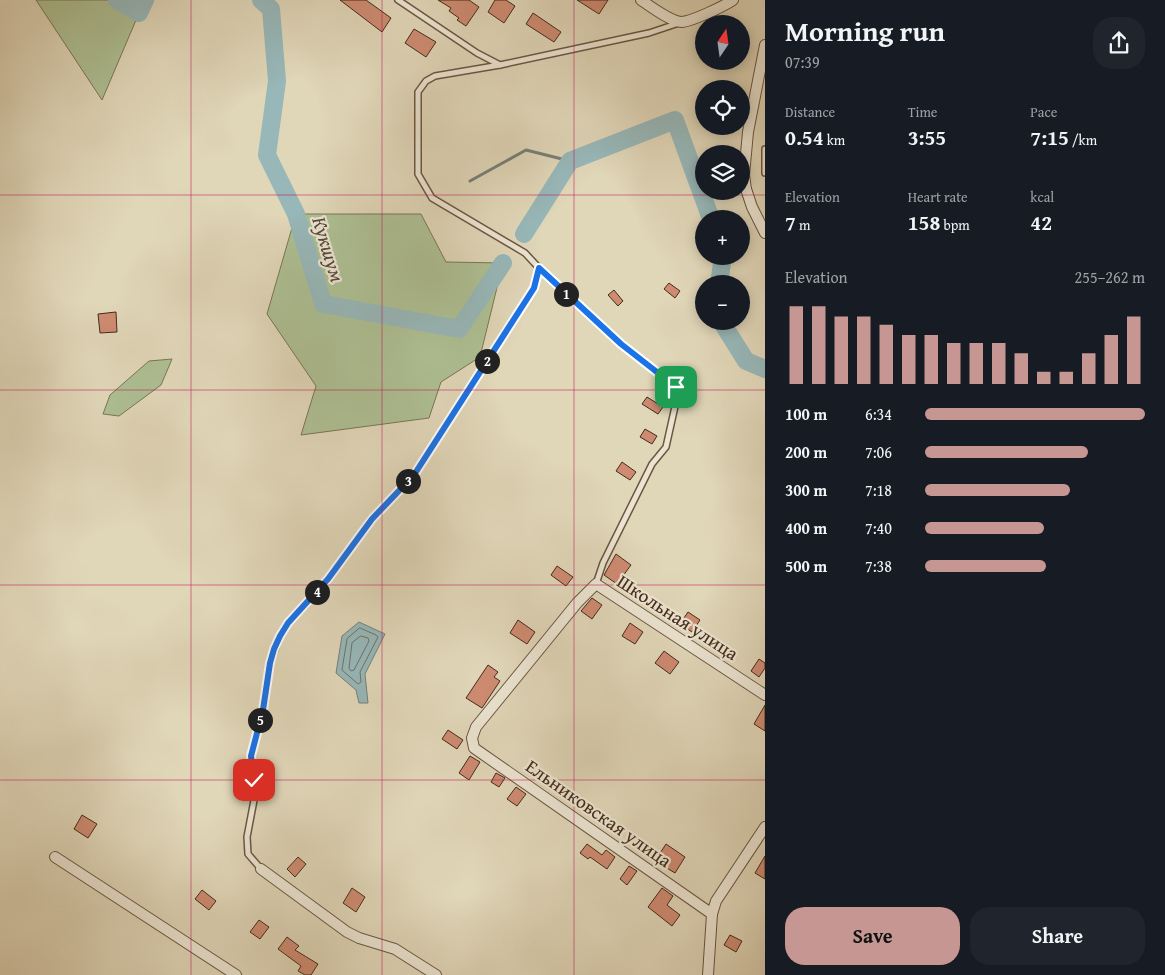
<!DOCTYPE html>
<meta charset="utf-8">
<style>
body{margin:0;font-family:"Gentium Book Plus",serif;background:#20242c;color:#f1f3f6;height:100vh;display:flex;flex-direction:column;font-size:19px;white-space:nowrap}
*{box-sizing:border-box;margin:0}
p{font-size:16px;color:#9ea1a6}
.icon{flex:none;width:28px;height:28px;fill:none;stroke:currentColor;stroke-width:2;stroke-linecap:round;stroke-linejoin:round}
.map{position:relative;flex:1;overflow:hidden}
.drawer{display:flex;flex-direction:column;background:#171b24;width:400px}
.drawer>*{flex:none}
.needle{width:32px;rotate:13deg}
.controls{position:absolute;left:695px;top:15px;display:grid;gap:10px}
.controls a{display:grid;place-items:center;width:55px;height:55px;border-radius:50%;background:#171b24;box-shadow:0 2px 12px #0003;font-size:25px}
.pin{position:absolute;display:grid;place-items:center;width:42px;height:42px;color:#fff;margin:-21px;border-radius:10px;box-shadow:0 2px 8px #0006}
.km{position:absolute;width:25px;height:25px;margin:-12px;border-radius:50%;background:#222;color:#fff;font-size:14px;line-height:25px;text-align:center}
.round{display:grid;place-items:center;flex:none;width:52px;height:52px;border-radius:20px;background:#20242c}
.head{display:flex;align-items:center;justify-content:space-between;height:85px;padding:0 20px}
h1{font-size:28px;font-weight:600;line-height:38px}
.metrics{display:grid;grid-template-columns:repeat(3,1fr);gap:8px;height:85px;padding:5px 20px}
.metrics div{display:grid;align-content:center}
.metrics b{font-size:21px;font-weight:600}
.metrics small{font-size:14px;font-weight:400}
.metrics p{font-size:14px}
.chart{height:140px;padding:10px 20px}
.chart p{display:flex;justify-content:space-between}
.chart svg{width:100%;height:90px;margin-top:5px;stroke:#c59692;stroke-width:6}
.primary-button{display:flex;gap:10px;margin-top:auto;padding:10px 20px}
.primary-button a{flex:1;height:58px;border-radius:20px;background:#c59692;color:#111;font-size:20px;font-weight:600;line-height:58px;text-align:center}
.primary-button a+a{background:#20242c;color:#f1f3f6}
ul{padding:0 20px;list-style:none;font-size:16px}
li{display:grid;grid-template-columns:80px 60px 1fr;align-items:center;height:38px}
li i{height:12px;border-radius:6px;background:#c59692}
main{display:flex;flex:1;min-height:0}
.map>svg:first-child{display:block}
.green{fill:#adbf93;stroke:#787656}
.water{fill:#97b7b8;stroke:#767f79}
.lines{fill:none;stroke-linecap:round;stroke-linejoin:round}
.shore{stroke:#6e7269;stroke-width:1}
.stream{stroke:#767f79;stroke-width:3}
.river{stroke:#97b7b8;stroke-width:18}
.building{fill:#ce8b72;stroke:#442c1a}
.service-casing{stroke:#6b5642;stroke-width:8}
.minor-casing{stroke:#6b5642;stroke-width:12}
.service{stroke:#ebe4d1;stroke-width:5}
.minor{stroke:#ebe4d1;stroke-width:10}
.route-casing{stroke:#fff;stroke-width:10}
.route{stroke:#1a73e8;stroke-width:6}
.grid{fill:none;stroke:#c2185b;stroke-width:1;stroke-opacity:0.55}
.labels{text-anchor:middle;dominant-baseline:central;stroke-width:4.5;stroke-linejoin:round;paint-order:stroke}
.street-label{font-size:19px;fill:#442c1a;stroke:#ebe4d1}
.water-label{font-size:20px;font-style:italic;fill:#55483a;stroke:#ebe4d1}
</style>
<main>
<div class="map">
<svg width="765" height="975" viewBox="0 0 765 975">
<rect width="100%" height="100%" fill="#e0d6b8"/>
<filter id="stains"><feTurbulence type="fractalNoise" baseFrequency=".004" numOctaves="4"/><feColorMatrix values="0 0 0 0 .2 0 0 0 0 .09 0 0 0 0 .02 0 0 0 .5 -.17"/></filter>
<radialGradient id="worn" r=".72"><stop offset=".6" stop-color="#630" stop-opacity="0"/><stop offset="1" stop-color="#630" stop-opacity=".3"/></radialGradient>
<g class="green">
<polygon points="36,0 117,0 139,13 102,100"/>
<polygon points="296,214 421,214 446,262 503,263 480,357 441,382 429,418 301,435 316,386 267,314"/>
<polygon points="172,359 161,385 119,416 103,414 110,395 149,361"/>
</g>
<polygon class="water" points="359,622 385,634 365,674 368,703 359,703 356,690 336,673 342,636"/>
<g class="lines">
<g class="shore">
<polygon points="360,628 376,635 378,637 360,672 361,682 358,684 342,670 347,639"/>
<polygon points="361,636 368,638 369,641 354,670 351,671 349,668 352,643"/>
</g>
<polyline class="stream" points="470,181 526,150 570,161"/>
<g class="river">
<polyline points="117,0 139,13 145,0"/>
<polyline points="261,0 271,9 277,81 267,155 296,214 323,304 459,329 503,263"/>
<polyline points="524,234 570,161 675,120 711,219"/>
<polyline points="719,284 723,256"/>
<polyline points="721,321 746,361 765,369"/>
</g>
</g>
<g class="building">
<polygon points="340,0 366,0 391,18 382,32"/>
<polygon points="438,0 469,0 479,7 466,26 457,20 459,18 449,11 451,8"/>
<polygon points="495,0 506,0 515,6 504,23 488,12"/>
<polygon points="577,0 608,0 599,14"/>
<polygon points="533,13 561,32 554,42 526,24"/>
<polygon points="414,29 436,42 426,57 405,43"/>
<polygon points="669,283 680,291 675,298 664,289"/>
<polygon points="614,290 623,301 618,306 608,295"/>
<polygon points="116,312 117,332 100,333 98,314"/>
<polygon points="647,397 663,407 658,414 642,404"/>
<polygon points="645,429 657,436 652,444 640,437"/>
<polygon points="622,462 636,472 630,480 616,471"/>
<polygon points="616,554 631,565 617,584 604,575"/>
<polygon points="557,566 573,577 566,586 551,575"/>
<polygon points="592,598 602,605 592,619 581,611"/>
<polygon points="688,612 700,620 692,632 680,624"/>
<polygon points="518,620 535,632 527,644 510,633"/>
<polygon points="630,623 643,632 635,644 622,636"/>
<polygon points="664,651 679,662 670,674 655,663"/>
<polygon points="759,659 765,663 765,668 759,677 751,671"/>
<polygon points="488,665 498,672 494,677 500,681 482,708 466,698"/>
<polygon points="765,705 765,731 754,724"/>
<polygon points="448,730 463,740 457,749 442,739"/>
<polygon points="470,756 480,762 469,780 459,773"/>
<polygon points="496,773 505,778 499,787 491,782"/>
<polygon points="516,787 526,794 517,806 507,799"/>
<polygon points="82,815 97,824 88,838 74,829"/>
<polygon points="587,844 602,855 606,850 615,857 607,869 590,857 588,859 580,853"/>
<polygon points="666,844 685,857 675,873 655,861"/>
<polygon points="765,856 765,879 755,873"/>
<polygon points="298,857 306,864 295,877 287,869"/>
<polygon points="629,866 637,871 627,885 620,879"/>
<polygon points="352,888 365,897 356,912 343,903"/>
<polygon points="662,888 673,896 667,905 680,915 672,926 648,907"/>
<polygon points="202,890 216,901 209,910 195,899"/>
<polygon points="259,920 269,927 260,939 250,932"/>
<polygon points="730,935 742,941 736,952 724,945"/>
<polygon points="287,937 299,946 295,950 318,964 311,975 305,975 298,971 301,966 278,949"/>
</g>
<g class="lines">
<defs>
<g id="service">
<polyline points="398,0 477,53 500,65"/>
<polyline points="765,149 765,173"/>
<polyline points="596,584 603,563 652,464 666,447 678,393 676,387 621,344 539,268 525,253 432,198 418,174 418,92 426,81 435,76 500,65 649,33 679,23"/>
<polyline points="261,869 248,854 247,837 255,795 251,756 263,711 270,663 280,636 288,623 329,579 371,519 414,475 534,288 539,268"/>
</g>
<g id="minor">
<path d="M641,0C650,6 671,22 682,22C693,21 724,6 733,0"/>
<polyline points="765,45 748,132 744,175 746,189 752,207 765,233"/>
<polyline points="55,857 236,975"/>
<polyline points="261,869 347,932 359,938 395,949 436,975"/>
<polyline points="712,914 474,748 472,738 476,727 577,603 596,584 765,695"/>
<polyline points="708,975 712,914 716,901 765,827"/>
</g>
</defs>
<use href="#service" class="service-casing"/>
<use href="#minor" class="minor-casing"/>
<use href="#service" class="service"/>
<use href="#minor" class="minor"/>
</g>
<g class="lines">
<defs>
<polyline id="route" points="254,780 251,756 263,710 270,663 274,649 280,636 288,623 328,579 372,519 414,475 534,288 539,268 621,344 676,387"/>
</defs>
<use href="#route" class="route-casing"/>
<use href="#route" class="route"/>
</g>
<path class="grid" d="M191,0V975M382,0V975M574,0V975M0,195H765M0,390H765M0,585H765M0,780H765"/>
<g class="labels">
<g class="street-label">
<text transform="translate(678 617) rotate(33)">Школьная улица</text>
<text transform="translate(599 813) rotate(35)">Ельниковская улица</text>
</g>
<g class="water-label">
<text transform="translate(329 249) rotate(73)">Кукшум</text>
</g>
</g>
<rect width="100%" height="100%" filter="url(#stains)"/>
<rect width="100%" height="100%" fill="url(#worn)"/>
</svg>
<div class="controls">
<a><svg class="needle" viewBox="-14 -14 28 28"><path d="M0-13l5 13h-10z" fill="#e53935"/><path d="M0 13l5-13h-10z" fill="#9ea1a6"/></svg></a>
<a><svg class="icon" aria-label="locate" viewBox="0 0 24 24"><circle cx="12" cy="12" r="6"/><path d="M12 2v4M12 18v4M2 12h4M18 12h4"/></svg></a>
<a><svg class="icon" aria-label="layers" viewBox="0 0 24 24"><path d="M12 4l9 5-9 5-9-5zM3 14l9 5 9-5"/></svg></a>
<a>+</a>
<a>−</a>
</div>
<div class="pin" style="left:676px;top:387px;background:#1e9e55"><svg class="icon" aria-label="arrive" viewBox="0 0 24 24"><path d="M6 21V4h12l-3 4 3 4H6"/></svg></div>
<div class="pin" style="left:254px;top:780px;background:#d93025"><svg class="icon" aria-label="check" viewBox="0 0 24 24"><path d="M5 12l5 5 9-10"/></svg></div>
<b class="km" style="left:566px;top:294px">1</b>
<b class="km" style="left:487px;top:361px">2</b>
<b class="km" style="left:408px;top:481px">3</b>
<b class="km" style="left:317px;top:592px">4</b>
<b class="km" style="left:260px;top:720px">5</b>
</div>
<section class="drawer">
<div class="head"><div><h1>Morning run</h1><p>07:39</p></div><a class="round"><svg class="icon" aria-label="share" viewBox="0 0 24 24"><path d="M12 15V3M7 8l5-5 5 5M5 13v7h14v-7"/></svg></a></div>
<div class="metrics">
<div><p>Distance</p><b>0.54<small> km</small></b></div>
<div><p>Time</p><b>3:55</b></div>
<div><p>Pace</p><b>7:15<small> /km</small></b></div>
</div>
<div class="metrics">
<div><p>Elevation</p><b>7<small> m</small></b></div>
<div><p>Heart rate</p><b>158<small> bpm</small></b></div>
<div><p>kcal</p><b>42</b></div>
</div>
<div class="chart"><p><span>Elevation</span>255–262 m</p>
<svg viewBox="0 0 160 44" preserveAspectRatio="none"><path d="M5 44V6M15 44V6M25 44V11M35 44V11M45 44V15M55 44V20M65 44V20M75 44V24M85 44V24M95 44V24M105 44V29M115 44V38M125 44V38M135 44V29M145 44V20M155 44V11"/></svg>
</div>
<ul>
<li><b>100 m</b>6:34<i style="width:100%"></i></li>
<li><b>200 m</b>7:06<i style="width:74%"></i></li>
<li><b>300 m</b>7:18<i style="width:66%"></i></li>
<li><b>400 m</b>7:40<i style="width:54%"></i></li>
<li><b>500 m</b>7:38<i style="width:55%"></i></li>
</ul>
<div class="primary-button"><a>Save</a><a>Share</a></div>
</section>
</main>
